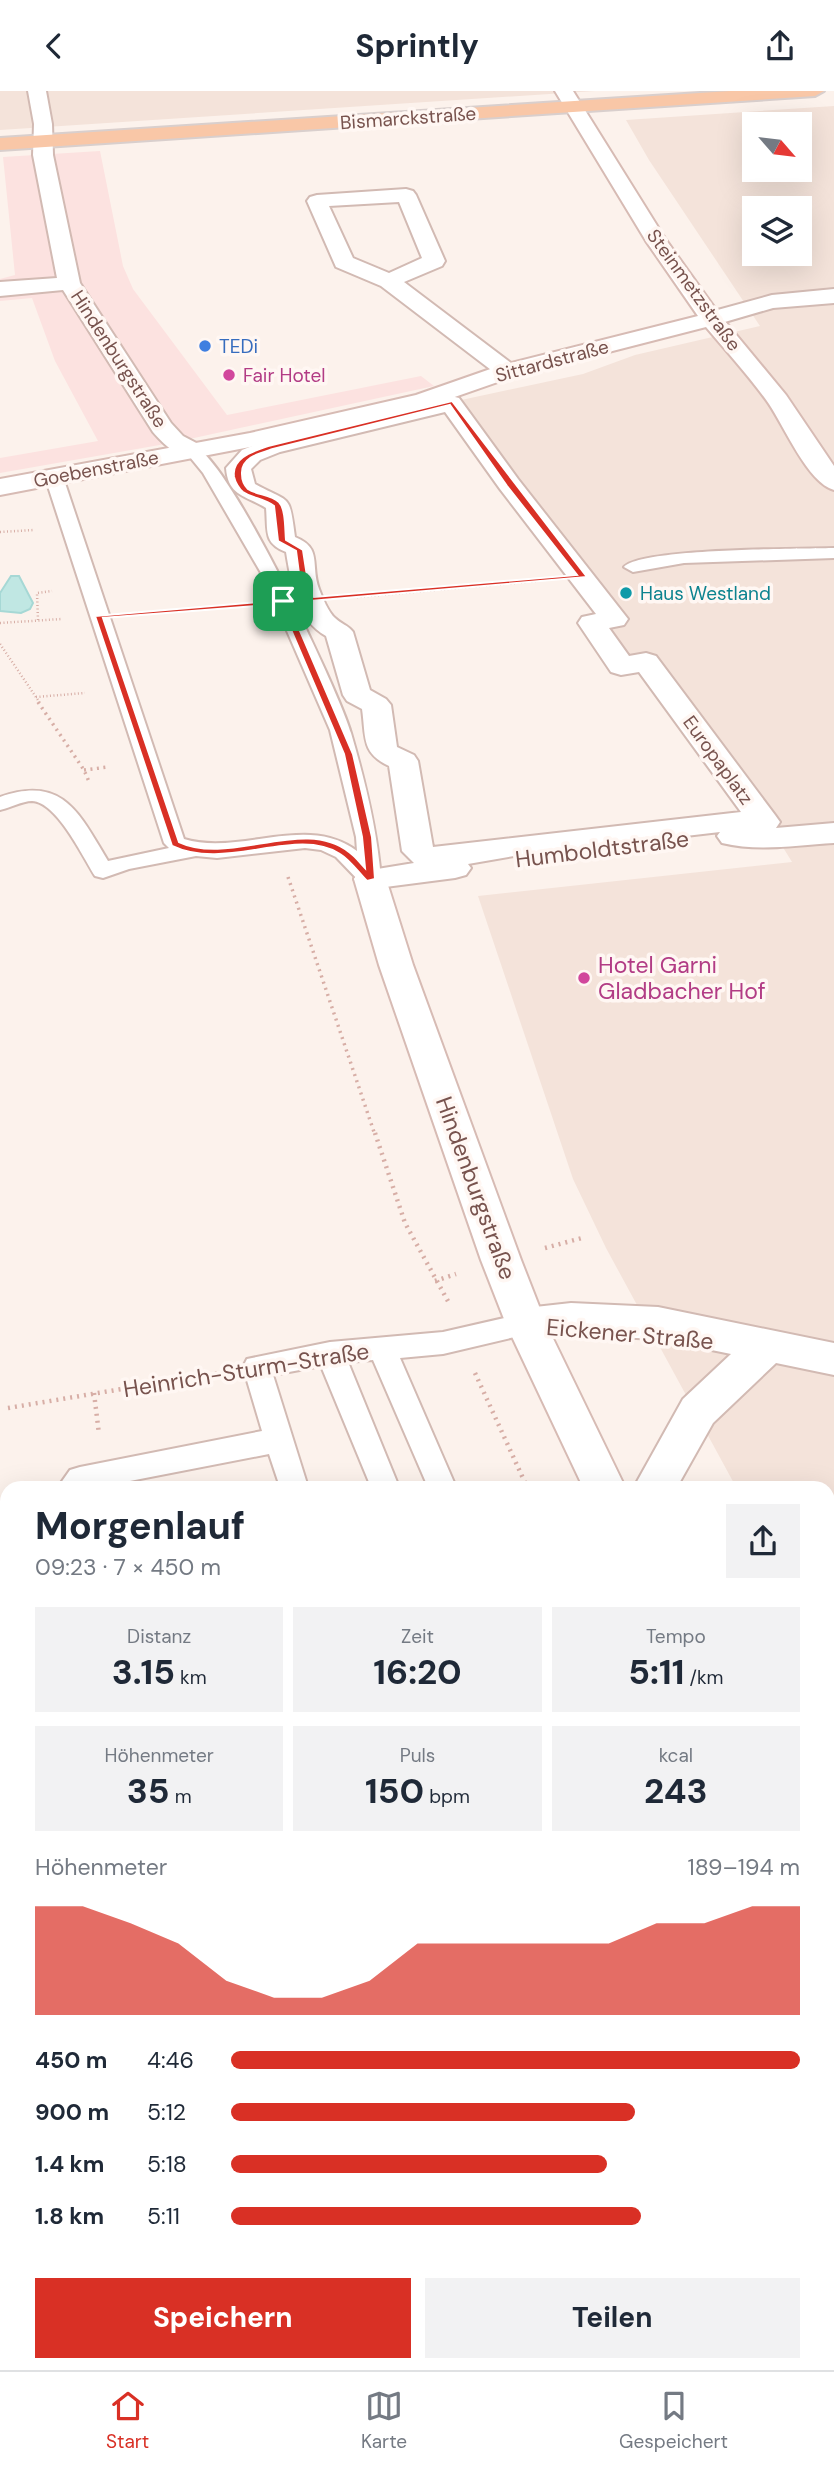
<!DOCTYPE html>
<html lang="de">
<meta charset="utf-8">
<style>
body{margin:0;font-family:"DM Sans",sans-serif;background:#f2f2f3;color:#1f2937;height:100vh;display:flex;flex-direction:column;font-size:26px;white-space:nowrap}
*{box-sizing:border-box;margin:0}
p{font-size:23px;color:#747a83}
.icon{flex:none;width:38px;height:38px;fill:none;stroke:currentColor;stroke-width:2;stroke-linecap:round;stroke-linejoin:round}
.map{position:relative;flex:1;overflow:hidden}
.panel{position:absolute;left:0px;top:1390px;width:835px;height:891px;display:flex;flex-direction:column;background:#fff;border-radius:21px 21px 0 0;box-shadow:0 7px 28px #0002}
.panel>*{flex:none}
.needle{width:46px;rotate:118deg}
.fabs{position:absolute;left:742px;top:21px;display:grid;gap:14px}
.fabs a{display:grid;place-items:center;width:70px;height:70px;border-radius:0px;background:#fff;box-shadow:0 7px 28px #0002;font-size:35px}
.pin{position:absolute;display:grid;place-items:center;width:60px;height:60px;color:#fff;margin:-30px;border-radius:14px;box-shadow:0 4px 10px #0006}
.round{display:grid;place-items:center;flex:none;width:74px;height:74px;border-radius:0px;background:#f2f2f3}
.overview{display:flex;align-items:center;justify-content:space-between;height:119px;padding:0 35px}
h1{font-size:38px;font-weight:700;line-height:52px}
.stats{display:grid;grid-template-columns:repeat(3,1fr);gap:10px;height:119px;padding:7px 35px}
.stats div{display:grid;align-content:center;border-radius:0px;background:#f2f2f3;text-align:center}
.stats b{font-size:35px;font-weight:700}
.stats small{font-size:19px;font-weight:400}
.stats p{font-size:19px}
.chart{height:196px;padding:14px 35px}
.chart p{display:flex;justify-content:space-between}
.chart svg{width:100%;height:126px;margin-top:7px;fill:#d93025;opacity:.7}
.action{display:flex;gap:14px;margin-top:auto;padding:14px 35px}
.action a{flex:1;height:80px;border-radius:0px;background:#d93025;color:#fff;font-size:28px;font-weight:700;line-height:80px;text-align:center}
.action a+a{background:#f2f2f3;color:#1f2937}
ul{padding:0 35px;list-style:none;font-size:23px}
li{display:grid;grid-template-columns:112px 84px 1fr;align-items:center;height:52px}
li i{height:18px;border-radius:9px;background:#d93025}
header{display:flex;justify-content:space-between;align-items:center;height:91px;padding:0 35px;background:#fff;font-size:32px;font-weight:700}
.tab-bar{display:flex;justify-content:space-around;align-items:center;height:98px;border-top:2px solid #e0e1e3;background:#fff;font-size:19px;color:#747a83}
.tab-bar a{display:grid;justify-items:center;gap:4px}
.tab-bar .current{color:#d93025}
.map>svg:first-child{display:block}
.residential{fill:#f4e3da;fill-rule:evenodd}
.commercial{fill:#fce2e0}
.water{fill:#c0e7e3;stroke:#a6d8d5;stroke-width:2}
.lines{fill:none;stroke-linecap:round;stroke-linejoin:round}
.lane-casing{stroke:#d2bab3;stroke-width:4}
.street-casing{stroke:#d2bab3;stroke-width:4}
.secondary-casing{stroke:#d7bbb4;stroke-width:4}
.primary-casing{stroke:#d9cfcd;stroke-width:4}
.path-far3{stroke:#d7aea6;stroke-width:2.5;stroke-dasharray:1 2.5;stroke-linecap:butt}
.path-far2{stroke:#d7aea6;stroke-width:3.5;stroke-dasharray:2 4.5;stroke-linecap:butt}
.path-far1{stroke:#d7aea6;stroke-width:4.5;stroke-dasharray:2 5;stroke-linecap:butt}
.path{stroke:#d7aea6;stroke-width:6;stroke-dasharray:2.5 7;stroke-linecap:butt}
.lane{fill:#fff;fill-rule:evenodd}
.street{fill:#fff;fill-rule:evenodd}
.secondary{fill:#fff;fill-rule:evenodd}
.primary{fill:#f9c7a7;fill-rule:evenodd}
.route{fill:#d93025;stroke:#fff;stroke-width:2;fill-rule:evenodd}
.shop-dot{fill:#3f7fe0;stroke:#fff7f3;stroke-width:2.5}
.hotel-dot{fill:#d1479c;stroke:#fff7f3;stroke-width:2.5}
.culture-dot{fill:#0f9aa8;stroke:#fff7f3;stroke-width:2.5}
.labels{text-anchor:middle;dominant-baseline:central;stroke-width:7;stroke-linejoin:round;paint-order:stroke}
.far-street-label{font-size:19px;fill:#78534e;stroke:#fff7f3}
.far-shop-label{font-size:19px;fill:#366cbe;stroke:#fff7f3;text-anchor:start}
.far-hotel-label{font-size:19px;fill:#b23c85;stroke:#fff7f3;text-anchor:start}
.far-culture-label{font-size:19px;fill:#0d838f;stroke:#fff7f3;text-anchor:start}
.street-label{font-size:23px;fill:#78534e;stroke:#fff7f3}
.hotel-label{font-size:23px;fill:#b23c85;stroke:#fff7f3;text-anchor:start}
</style>
<header><svg class="icon" aria-label="back" viewBox="0 0 24 24"><path d="M15 5l-7 7 7 7"/></svg>Sprintly<svg class="icon" aria-label="share" viewBox="0 0 24 24"><path d="M12 15V3M7 8l5-5 5 5M5 13v7h14v-7"/></svg></header>
<div class="map">
<svg width="834" height="2279" viewBox="0 0 834 2279">
<rect width="100%" height="100%" fill="#fcf2ec"/>
<g class="residential">
<polygon points="0,0 595,0 0,39"/>
<path d="M834,15V1580L828,1568V1396H736L606,1157L573,1088L478,805L792,771L768,732L645,570L625,574L594,533L617,528L452,311L583,283L635,264L760,235L649,69L626,29ZM754,33H800V79H754ZM754,117H800V163H754Z"/>
</g>
<polygon class="commercial" points="100,60 123,175 133,198 227,324 421,285 434,295 171,352 0,382 0,367 98,350 55,270 32,207 0,210 0,188 15,184 3,66"/>
<polygon class="water" points="11,485 19,485 33,512 30,518 21,522 0,520 0,502"/>
<g class="lines">
<defs>
<g id="lane">
<path d="M193,355C227,363 339,600 351,642C365,690 377,738 381,788L378,793H362L336,766L321,759L305,757L217,767L196,765L129,778L103,787L95,785C83,766 57,711 32,710C22,710 10,717 0,719V706C63,684 79,722 108,770L169,757L164,752L45,386L54,381L63,386L184,748C240,765 307,722 357,760L356,746L330,639L264,487L203,382L185,360Z"/>
<path d="M834,457V467L684,472L633,481L624,476C640,457 801,458 834,457Z"/>
<polygon points="526,1222 536,1225 540,1233 536,1241 443,1263 400,1267 456,1396 428,1396 373,1269 348,1271 399,1396 371,1396 321,1275 273,1284 308,1396 280,1396 269,1363 99,1396 58,1396 70,1379 80,1376 262,1340 243,1276 247,1268 330,1251 443,1241"/>
</g>
<g id="street">
<path d="M28,0H46L52,33L53,64L80,192L171,332L183,345L202,355L205,360L202,365C181,370 166,356 153,341L63,199L0,205V191L57,187L33,64L34,33Z"/>
<path d="M406,98L413,100L416,104L445,170L442,175L404,191L515,275L519,280L515,285H499L381,195L336,176L307,110L310,106L317,104ZM399,111L422,167L389,182L353,167L329,115Z"/>
<polygon points="834,198 834,212 773,217 711,235 703,233 700,228 703,223 772,204"/>
<path d="M451,305L459,307L518,388L628,528L624,534L609,537L629,565L646,562L656,565L775,724L780,731L776,737L834,732V752C797,754 758,761 722,752L717,745L720,741L514,765L468,773L471,777L466,784L455,787L370,798L359,795L354,788L359,781L414,772L402,760L389,675C361,662 366,646 362,618L347,610L343,604L326,545C297,529 291,492 286,461C263,452 268,440 266,417C245,404 228,405 226,377L242,359L262,351ZM445,321L500,398L596,523L582,526L578,532L611,581L621,584L639,581L741,721L433,756L418,670L414,664L397,656L391,614L386,608L370,599L353,541C348,534 341,533 335,527C329,522 322,506 319,498C310,474 323,457 295,446C289,401 291,413 255,393L251,378L260,369L280,361Z"/>
<polygon points="571,1212 658,1216 834,1252 834,1284 776,1272 713,1332 677,1396 634,1396 683,1308 731,1263 658,1248 571,1244 526,1249 512,1244 506,1233 512,1222 526,1217"/>
</g>
<g id="secondary">
<path d="M555,0H573L666,149L719,223L786,304L834,375V399C808,392 784,335 769,313C750,286 727,261 706,236L515,285L423,317L250,356L0,404V388L250,342L416,304L499,275L698,225L646,150Z"/>
<polygon points="370,778 381,781 386,788 413,874 521,1169 546,1233 625,1396 583,1396 506,1233 481,1169 379,874 354,788 359,781"/>
<polygon points="828,1813 834,1815 834,1876 828,1873"/>
</g>
<polygon id="primary" points="731,0 824,0 815,5 0,59 0,47"/>
</defs>
<use href="#lane" class="lane-casing"/>
<use href="#street" class="street-casing"/>
<use href="#secondary" class="secondary-casing"/>
<use href="#primary" class="primary-casing"/>
<g class="path-far3">
<polyline points="0,441 34,439"/>
<polyline points="357,506 536,490"/>
<polyline points="137,522 243,514"/>
<polyline points="38,529 37,502 52,500"/>
<polyline points="0,532 62,528"/>
<polyline points="0,553 40,612"/>
<polyline points="36,606 85,602"/>
</g>
<g class="path-far2">
<polyline points="38,611 84,679 90,693"/>
<polyline points="84,679 108,676"/>
<polyline points="288,786 375,1044"/>
</g>
<g class="path-far1">
<polyline points="375,1042 405,1132 449,1212"/>
<polyline points="545,1157 582,1147"/>
<polyline points="435,1190 456,1183"/>
<polyline points="475,1282 527,1396"/>
<polyline points="94,1302 99,1343"/>
<polyline points="8,1317 218,1282"/>
</g>
<polyline class="path" points="828,2047 834,2061"/>
<use href="#lane" class="lane"/>
<use href="#street" class="street"/>
<use href="#secondary" class="secondary"/>
<use href="#primary" class="primary"/>
</g>
<path class="route" d="M452,310L587,486L288,512L353,663L372,746L375,788L367,790C359,782 350,769 340,763C296,735 226,781 172,755L95,525L306,507L301,498L296,460L278,450L274,415C265,408 252,407 243,401C239,398 235,391 234,386C231,366 254,360 268,355ZM450,314L507,395L577,484L314,506L309,498L303,459L286,449C285,439 286,418 279,411C271,403 257,404 248,398C244,394 242,389 242,383C241,366 261,362 273,358ZM280,513L344,663L362,746L365,777C360,772 355,765 349,761C305,725 230,775 179,751L103,527Z"/>
<circle class="shop-dot" cx="205" cy="255" r="7"/>
<g class="hotel-dot">
<circle cx="229" cy="284" r="7"/>
<circle cx="584" cy="887" r="7"/>
</g>
<circle class="culture-dot" cx="626" cy="502" r="7"/>
<g class="labels">
<g class="far-street-label">
<text transform="translate(408 27) rotate(-4)">Bismarckstraße</text>
<text transform="translate(694 199) rotate(54)">Steinmetzstraße</text>
<text transform="translate(119 268) rotate(57)">Hindenburgstraße</text>
<text transform="translate(552 270) rotate(-15)">Sittardstraße</text>
<text transform="translate(96 378) rotate(-11)">Goebenstraße</text>
<text transform="translate(718 669) rotate(54)">Europaplatz</text>
</g>
<g class="far-shop-label">
<text x="219" y="255">TEDi</text>
</g>
<g class="far-hotel-label">
<text x="243" y="284">Fair Hotel</text>
</g>
<g class="far-culture-label">
<text x="640" y="502">Haus Westland</text>
</g>
<g class="street-label">
<text transform="translate(602 758) rotate(-7)">Humboldtstraße</text>
<text transform="translate(476 1097) rotate(70)">Hindenburgstraße</text>
<text transform="translate(630 1243) rotate(5)">Eickener Straße</text>
<text transform="translate(246 1279) rotate(-9)">Heinrich-Sturm-Straße</text>
</g>
<g class="hotel-label">
<text x="598" y="874">Hotel Garni<tspan x="598" dy="26">Gladbacher Hof</tspan></text>
</g>
</g>
</svg>
<div class="fabs">
<a><svg class="needle" viewBox="-14 -14 28 28"><path d="M0-13l5 13h-10z" fill="#e53935"/><path d="M0 13l5-13h-10z" fill="#747a83"/></svg></a>
<a><svg class="icon" aria-label="layers" viewBox="0 0 24 24"><path d="M12 4l9 5-9 5-9-5zM3 14l9 5 9-5"/></svg></a>
</div>
<div class="pin" style="left:283px;top:510px;background:#1e9e55"><svg class="icon" aria-label="arrive" viewBox="0 0 24 24"><path d="M6 21V4h12l-3 4 3 4H6"/></svg></div>
<section class="panel">
<div class="overview"><div><h1>Morgenlauf</h1><p>09:23 · 7 × 450 m</p></div><a class="round"><svg class="icon" aria-label="share" viewBox="0 0 24 24"><path d="M12 15V3M7 8l5-5 5 5M5 13v7h14v-7"/></svg></a></div>
<div class="stats">
<div><p>Distanz</p><b>3.15<small> km</small></b></div>
<div><p>Zeit</p><b>16:20</b></div>
<div><p>Tempo</p><b>5:11<small> /km</small></b></div>
</div>
<div class="stats">
<div><p>Höhenmeter</p><b>35<small> m</small></b></div>
<div><p>Puls</p><b>150<small> bpm</small></b></div>
<div><p>kcal</p><b>243</b></div>
</div>
<div class="chart"><p><span>Höhenmeter</span>189–194 m</p>
<svg viewBox="0 0 160 44" preserveAspectRatio="none"><path d="M0 44V6L10 6L20 12L30 19L40 32L50 38L60 38L70 32L80 19L90 19L100 19L110 19L120 19L130 12L140 12L150 6L160 6V44z"/></svg>
</div>
<ul>
<li><b>450 m</b>4:46<i style="width:100%"></i></li>
<li><b>900 m</b>5:12<i style="width:71%"></i></li>
<li><b>1.4 km</b>5:18<i style="width:66%"></i></li>
<li><b>1.8 km</b>5:11<i style="width:72%"></i></li>
</ul>
<div class="action"><a>Speichern</a><a>Teilen</a></div>
</section>
</div>
<nav class="tab-bar">
<a class="current"><svg class="icon" aria-label="home" viewBox="0 0 24 24"><path d="M3 11l9-7 9 7M6 9v11h12V9"/></svg>Start</a>
<a><svg class="icon" aria-label="map" viewBox="0 0 24 24"><path d="M3 6l6-2 6 2 6-2v14l-6 2-6-2-6 2zM9 4v14M15 6v14"/></svg>Karte</a>
<a><svg class="icon" aria-label="saved" viewBox="0 0 24 24"><path d="M7 4h10v16l-5-4-5 4z"/></svg>Gespeichert</a>
</nav>
